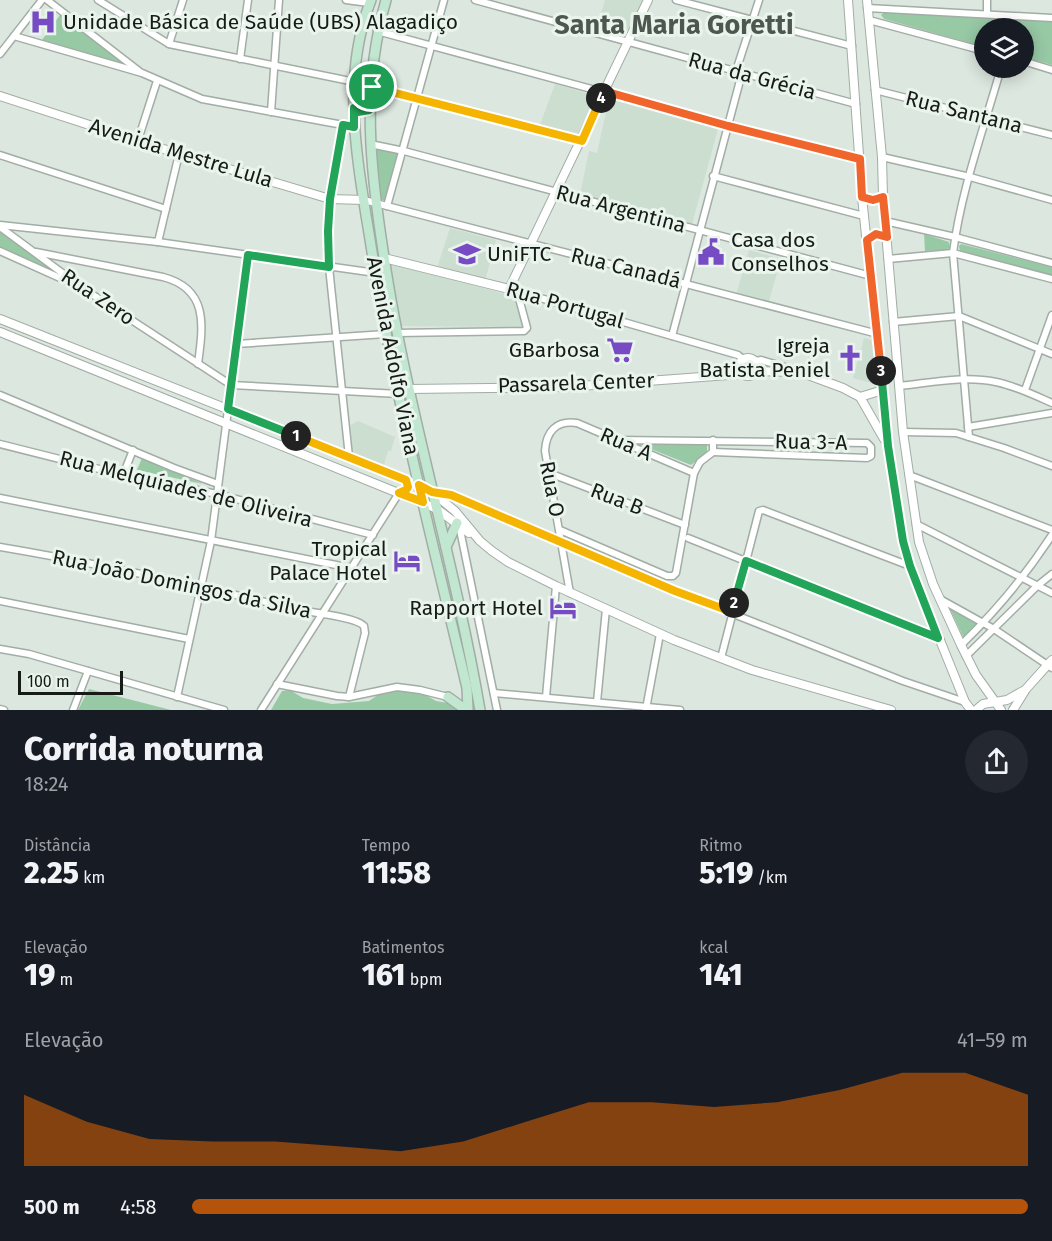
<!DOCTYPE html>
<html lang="pt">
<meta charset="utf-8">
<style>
body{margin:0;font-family:"Fira Sans",sans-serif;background:#242831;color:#f1f3f6;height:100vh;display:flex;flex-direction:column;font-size:22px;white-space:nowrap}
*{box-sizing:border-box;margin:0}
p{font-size:20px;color:#9ea1a6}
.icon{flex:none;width:33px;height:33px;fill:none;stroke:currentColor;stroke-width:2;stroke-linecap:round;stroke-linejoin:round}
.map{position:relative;height:710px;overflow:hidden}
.panel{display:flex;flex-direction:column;background:#171b24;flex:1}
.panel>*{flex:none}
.buttons{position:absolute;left:974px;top:18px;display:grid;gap:12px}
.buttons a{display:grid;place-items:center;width:60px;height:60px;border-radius:50%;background:#171b24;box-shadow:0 3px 15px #0003;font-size:30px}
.scale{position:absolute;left:18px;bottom:15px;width:105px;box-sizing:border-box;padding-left:6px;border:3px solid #171b18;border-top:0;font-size:16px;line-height:21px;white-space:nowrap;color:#171b18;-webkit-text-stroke:4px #e9f4ec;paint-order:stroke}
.pin{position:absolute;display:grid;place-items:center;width:51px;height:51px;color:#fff;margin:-26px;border:3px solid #fff;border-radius:50%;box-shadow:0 2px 6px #0007}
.km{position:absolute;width:30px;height:30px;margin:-15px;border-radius:50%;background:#222;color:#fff;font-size:16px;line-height:30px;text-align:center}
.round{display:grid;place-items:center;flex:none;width:63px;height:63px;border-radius:32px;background:#242831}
.head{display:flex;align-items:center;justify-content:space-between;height:102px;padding:0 24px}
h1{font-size:33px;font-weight:800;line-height:45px}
.figures{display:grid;grid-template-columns:repeat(3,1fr);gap:9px;height:102px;padding:6px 24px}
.figures div{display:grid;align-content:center}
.figures b{font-size:30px;font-weight:800}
.figures small{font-size:16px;font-weight:400}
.figures p{font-size:16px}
.chart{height:168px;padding:12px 24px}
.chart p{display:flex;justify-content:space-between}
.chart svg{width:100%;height:108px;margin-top:6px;fill:#b45309;opacity:.7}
ul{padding:0 24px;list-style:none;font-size:20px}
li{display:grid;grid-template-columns:96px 72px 1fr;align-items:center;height:45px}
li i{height:15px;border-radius:8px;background:#b45309}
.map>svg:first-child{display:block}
.built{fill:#ccded0}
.green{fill:#97c9a5}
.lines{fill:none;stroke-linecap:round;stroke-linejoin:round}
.minor-casing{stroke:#a2ada5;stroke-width:9}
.tertiary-casing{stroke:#a2ada5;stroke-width:10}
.secondary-casing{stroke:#a2ada5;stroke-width:12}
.minor{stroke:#fff;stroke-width:6}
.tertiary{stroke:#fff;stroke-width:8}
.secondary{stroke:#c1e7d1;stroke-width:9}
.split-1-casing{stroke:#fff;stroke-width:12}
.split-2-casing{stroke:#fff;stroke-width:12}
.split-3-casing{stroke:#fff;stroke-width:12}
.split-4-casing{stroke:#fff;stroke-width:12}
.split-5-casing{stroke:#fff;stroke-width:12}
.split-1{stroke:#22a559;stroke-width:8}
.split-2{stroke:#f5b400;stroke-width:8}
.split-3{stroke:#22a559;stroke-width:8}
.split-4{stroke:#f0652b;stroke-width:8}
.split-5{stroke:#f5b400;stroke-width:8}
.labels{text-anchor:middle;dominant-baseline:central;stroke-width:6;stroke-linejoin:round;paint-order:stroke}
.poi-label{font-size:21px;fill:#171b18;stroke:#e9f4ec;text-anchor:end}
.street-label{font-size:21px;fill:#171b18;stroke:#e9f4ec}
.district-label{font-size:27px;font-weight:bold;fill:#4d564f;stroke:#e9f4ec}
</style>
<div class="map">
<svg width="1052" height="710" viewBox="0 0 1052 710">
<rect width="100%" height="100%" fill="#dce7df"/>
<g class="built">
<polygon points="605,0 644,0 625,36 597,28"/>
<polygon points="555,84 597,96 579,136 540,125"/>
<polygon points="609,99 718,129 692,224 580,195 589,151 597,153"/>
<polygon points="450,228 496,240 485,281 437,268"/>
<polygon points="749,250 781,259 768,304 736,295"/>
<polygon points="388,262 513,296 523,327 397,326"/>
<polygon points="864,338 875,341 878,385 853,378"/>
<polygon points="358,421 395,437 391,451 388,451 383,468 352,453 351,425"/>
</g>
<g class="green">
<polygon points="885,12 1052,21 1052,65 1023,57 1023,28 984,28 984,47 884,19 881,15"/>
<polygon points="60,15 127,65 42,40"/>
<polygon points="374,146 398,152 398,154 386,200 380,200 378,189 380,183"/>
<polygon points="0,231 3,232 61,274 0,248"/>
<polygon points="924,234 949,242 950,248 946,250 925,251"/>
<polygon points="961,244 1052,267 1052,277 960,252 959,246"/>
<polygon points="707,442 707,452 691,465 636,443"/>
<polygon points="142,458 203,484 137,470"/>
<polygon points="950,609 979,624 964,639"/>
<polygon points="89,689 171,710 78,710"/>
<polygon points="398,689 422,693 436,701 454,704 462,710 271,710 282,691 290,690 303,698 332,704 369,701 379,694"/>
</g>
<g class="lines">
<defs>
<g id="minor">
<polyline points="47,0 139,71"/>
<polyline points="98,0 169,44 355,82"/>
<polyline points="346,0 369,3"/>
<polyline points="475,0 856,104"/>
<polyline points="676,0 852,46"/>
<polyline points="867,8 1052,18"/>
<polyline points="987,14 987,0"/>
<polyline points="869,20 984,51"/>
<polyline points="377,31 728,126 860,159"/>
<polyline points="14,36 142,73 202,99 354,127"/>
<polyline points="169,44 183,0"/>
<polyline points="0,54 42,0"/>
<polyline points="240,59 248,0"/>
<polyline points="1023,61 1052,70"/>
<polyline points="736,71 759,0"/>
<polyline points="372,87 582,141"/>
<polyline points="875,90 1052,135"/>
<polyline points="271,112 279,0"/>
<polyline points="343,125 330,199 328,231 329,267 349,457"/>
<polyline points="138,140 157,81"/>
<polyline points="370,144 404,151 871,276"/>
<polyline points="0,155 166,209"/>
<polyline points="882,157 970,177 1052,200"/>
<polyline points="713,176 864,216"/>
<polyline points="364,200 878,334"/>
<polyline points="387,206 444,0"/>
<polyline points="885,221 955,237 1052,263"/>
<polyline points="0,225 158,242 376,273"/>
<polyline points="0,227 84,289 231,385 399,394"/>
<polyline points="158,242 179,154"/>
<polyline points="0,251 71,283"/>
<path d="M36,252L163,277C209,289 203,326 198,364"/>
<polyline points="888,259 953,253 1052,279"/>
<polyline points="509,289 738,355 743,359"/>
<polyline points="893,322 959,316 1052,354"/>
<polyline points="396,333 524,331 527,328 517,291"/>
<polyline points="672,336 742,73"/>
<polyline points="236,344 386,334"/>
<polyline points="755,361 761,360 795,370"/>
<path d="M899,386C930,383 964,375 996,382C1016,386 1034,395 1052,403"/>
<polyline points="1025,390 1052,315"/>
<polyline points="0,395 174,468 218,484"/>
<polyline points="968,427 1052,413"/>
<polyline points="903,432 956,433 1004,448 1052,466"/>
<path d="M969,437L953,253C961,190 984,128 1001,68"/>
<polyline points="617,440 867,443 871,447 871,456 867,458 713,452"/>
<polyline points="0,444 123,475 217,494 373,535"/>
<polyline points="549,473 685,525"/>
<polyline points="123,475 133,450"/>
<polyline points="909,475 1052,530"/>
<polyline points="451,495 675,591 903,681 965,702"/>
<polyline points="0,498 351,568"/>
<polyline points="916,524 1052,593"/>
<polyline points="459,525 497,710"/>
<polyline points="560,530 667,576 673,576 676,573 694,473 700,462 713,452 713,440"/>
<polyline points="688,538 938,638"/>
<path d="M0,547C101,564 200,586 299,610C314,613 356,617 364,626L365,633L349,697"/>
<path d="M570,593L545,451C546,432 556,420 577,423L694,473"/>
<polyline points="940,599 994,629 1052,668"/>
<polyline points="0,601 189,639"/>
<path d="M961,645C995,612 1026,575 1052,535"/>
<polyline points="0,649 29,654 224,710"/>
<polyline points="966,656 1037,586 1052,574"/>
<polyline points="721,658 759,511 763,510 910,566"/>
<polyline points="277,684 337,696 349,697 397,687 420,690 448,697"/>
<polyline points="494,693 680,710"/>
<polyline points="177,697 211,541 248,255"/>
<polyline points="546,697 556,586"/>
<polyline points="597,702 606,609"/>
<polyline points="0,709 4,710"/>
<polyline points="646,709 660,634"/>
<polyline points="73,710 88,671"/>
<polyline points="261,710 399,493"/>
</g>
<g id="tertiary">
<polyline points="848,0 862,197 888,446 903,541 910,566 965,702 971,710"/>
<polyline points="867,0 882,157 883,197 903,432 919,542 933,584 961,645 976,675 1001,710"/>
<polyline points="0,96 179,154 330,199 364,200"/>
<polyline points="862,197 873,200 883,197"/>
<polyline points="867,240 876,234 887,237"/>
<polyline points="384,258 509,289 648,0"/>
<polyline points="0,319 419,485 432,492 455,511 480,541 492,551 508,562 556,586 674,640 752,670 891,710"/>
<polyline points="0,332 423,503 437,509 469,533"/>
<circle cx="748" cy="367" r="9"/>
<polyline points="756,371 800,372 843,388 860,397 884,439"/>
<polyline points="409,389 567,387 742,374"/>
<polyline points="860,397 883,390"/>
<polyline points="433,492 451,495"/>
<polyline points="976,710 983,704 1007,700 1023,691"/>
<polyline points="1013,710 1026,689 1052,660"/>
</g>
<g id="secondary">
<path d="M371,0C339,81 359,169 372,252C395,399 433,543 467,688L468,710"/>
<path d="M386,0C361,88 370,168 384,257C407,410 454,558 480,710"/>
<polyline points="446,547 457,523"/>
<polyline points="448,697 466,710"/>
</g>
</defs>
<use href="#minor" class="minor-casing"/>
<use href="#tertiary" class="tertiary-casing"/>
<use href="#secondary" class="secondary-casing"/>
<use href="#minor" class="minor"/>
<use href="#tertiary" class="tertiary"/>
<use href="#secondary" class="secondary"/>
</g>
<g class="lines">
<defs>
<polyline id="split-1" points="296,436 228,409 248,255 329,267 328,231 330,199 343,125 354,127 354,108 358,112 369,110 371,107 372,87"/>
<polyline id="split-2" points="296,436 406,480 408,487 406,490 399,493 423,502 419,485 432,492 451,495 675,591 732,612 734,603"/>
<polyline id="split-3" points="734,603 746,561 938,638 910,566 903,541 888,446 881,371"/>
<polyline id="split-4" points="601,98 604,91 728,126 860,159 862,197 873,200 883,197 887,237 876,234 867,240 881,371"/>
<polyline id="split-5" points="372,87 582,141 601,98"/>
</defs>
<use href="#split-1" class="split-1-casing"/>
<use href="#split-2" class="split-2-casing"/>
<use href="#split-3" class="split-3-casing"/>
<use href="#split-4" class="split-4-casing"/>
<use href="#split-5" class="split-5-casing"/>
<use href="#split-1" class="split-1"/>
<use href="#split-2" class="split-2"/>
<use href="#split-3" class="split-3"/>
<use href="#split-4" class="split-4"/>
<use href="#split-5" class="split-5"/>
</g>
<defs>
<symbol id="hospital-bare" viewBox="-9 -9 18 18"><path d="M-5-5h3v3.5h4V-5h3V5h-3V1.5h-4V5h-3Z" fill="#774bc4" stroke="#e9f4ec" stroke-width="2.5" paint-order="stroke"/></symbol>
<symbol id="civic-bare" viewBox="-9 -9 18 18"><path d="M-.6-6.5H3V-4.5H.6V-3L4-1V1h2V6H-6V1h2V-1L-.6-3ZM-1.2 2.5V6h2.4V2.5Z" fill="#774bc4" stroke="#e9f4ec" stroke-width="2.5" paint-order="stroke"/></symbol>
<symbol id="university-bare" viewBox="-9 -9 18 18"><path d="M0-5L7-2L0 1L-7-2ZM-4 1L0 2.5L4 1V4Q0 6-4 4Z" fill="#774bc4" stroke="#e9f4ec" stroke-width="2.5" paint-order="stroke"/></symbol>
<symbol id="supermarket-bare" viewBox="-9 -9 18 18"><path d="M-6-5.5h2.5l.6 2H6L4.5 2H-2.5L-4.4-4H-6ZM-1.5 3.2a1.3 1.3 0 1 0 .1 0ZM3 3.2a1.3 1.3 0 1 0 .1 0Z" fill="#774bc4" stroke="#e9f4ec" stroke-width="2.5" paint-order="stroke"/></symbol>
<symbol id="church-bare" viewBox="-9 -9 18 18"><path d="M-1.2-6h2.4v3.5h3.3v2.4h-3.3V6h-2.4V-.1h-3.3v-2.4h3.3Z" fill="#774bc4" stroke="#e9f4ec" stroke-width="2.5" paint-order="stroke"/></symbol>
<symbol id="hotel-bare" viewBox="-9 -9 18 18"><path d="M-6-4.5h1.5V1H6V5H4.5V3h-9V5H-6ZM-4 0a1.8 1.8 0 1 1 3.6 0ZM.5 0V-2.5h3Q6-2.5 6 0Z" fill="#774bc4" stroke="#e9f4ec" stroke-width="2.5" paint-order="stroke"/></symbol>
</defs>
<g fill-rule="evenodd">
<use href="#hospital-bare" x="24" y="3" width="38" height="38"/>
<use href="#civic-bare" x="692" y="233" width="38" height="38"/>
<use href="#university-bare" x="448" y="235" width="38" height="38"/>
<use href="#supermarket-bare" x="601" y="331" width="38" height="38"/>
<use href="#church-bare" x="831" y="339" width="38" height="38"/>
<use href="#hotel-bare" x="388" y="542" width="38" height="38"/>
<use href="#hotel-bare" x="544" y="589" width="38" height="38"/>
</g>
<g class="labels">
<g class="poi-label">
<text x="63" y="22" text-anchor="start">Unidade Básica de Saúde (UBS) Alagadiço</text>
<text x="731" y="240" text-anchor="start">Casa dos<tspan x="731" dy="24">Conselhos</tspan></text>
<text x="487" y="254" text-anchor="start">UniFTC</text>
<text x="830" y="346">Igreja<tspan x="830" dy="24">Batista Peniel</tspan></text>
<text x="600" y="350">GBarbosa</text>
<text x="387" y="549">Tropical<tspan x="387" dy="24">Palace Hotel</tspan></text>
<text x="543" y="608">Rapport Hotel</text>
</g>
<g class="street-label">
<text transform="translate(752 76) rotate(15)">Rua da Grécia</text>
<text transform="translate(964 112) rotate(14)">Rua Santana</text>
<text transform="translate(181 153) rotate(17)">Avenida Mestre Lula</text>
<text transform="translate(621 209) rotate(15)">Rua Argentina</text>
<text transform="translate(626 268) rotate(14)">Rua Canadá</text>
<text transform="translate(98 297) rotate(34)">Rua Zero</text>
<text transform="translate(565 305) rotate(16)">Rua Portugal</text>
<text transform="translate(393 356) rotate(79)">Avenida Adolfo Viana</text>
<text transform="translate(576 383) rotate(-2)">Passarela Center</text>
<text transform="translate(811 442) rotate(1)">Rua 3-A</text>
<text transform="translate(626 444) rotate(23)">Rua A</text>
<text transform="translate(186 489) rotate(14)">Rua Melquíades de Oliveira</text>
<text transform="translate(552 489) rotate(79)">Rua O</text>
<text transform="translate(617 499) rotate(21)">Rua B</text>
<text transform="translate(182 584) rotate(12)">Rua João Domingos da Silva</text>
</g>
<g class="district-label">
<text x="674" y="25">Santa Maria Goretti</text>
</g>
</g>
</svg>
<div class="buttons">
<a><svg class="icon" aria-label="layers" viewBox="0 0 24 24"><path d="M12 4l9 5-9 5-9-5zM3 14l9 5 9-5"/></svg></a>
</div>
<div class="scale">100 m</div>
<div class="pin" style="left:372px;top:87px;background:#1e9e55"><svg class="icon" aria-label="arrive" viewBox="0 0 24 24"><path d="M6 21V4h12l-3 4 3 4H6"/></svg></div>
<b class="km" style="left:296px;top:436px">1</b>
<b class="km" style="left:734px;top:603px">2</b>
<b class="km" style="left:881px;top:371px">3</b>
<b class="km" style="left:601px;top:98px">4</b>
</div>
<section class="panel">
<div class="head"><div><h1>Corrida noturna</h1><p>18:24</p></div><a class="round"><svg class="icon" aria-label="share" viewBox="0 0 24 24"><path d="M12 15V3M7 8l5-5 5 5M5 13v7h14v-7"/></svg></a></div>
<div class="figures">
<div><p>Distância</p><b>2.25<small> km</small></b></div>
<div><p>Tempo</p><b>11:58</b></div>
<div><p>Ritmo</p><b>5:19<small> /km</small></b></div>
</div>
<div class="figures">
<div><p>Elevação</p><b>19<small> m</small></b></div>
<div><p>Batimentos</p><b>161<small> bpm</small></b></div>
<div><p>kcal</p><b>141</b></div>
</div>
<div class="chart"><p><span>Elevação</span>41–59 m</p>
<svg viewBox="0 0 160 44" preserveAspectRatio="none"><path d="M0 44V15L10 26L20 33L30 34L40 34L50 36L60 38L70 34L80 26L90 18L100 18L110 20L120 18L130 13L140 6L150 6L160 15V44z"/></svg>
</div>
<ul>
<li><b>500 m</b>4:58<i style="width:100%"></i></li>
</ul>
</section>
